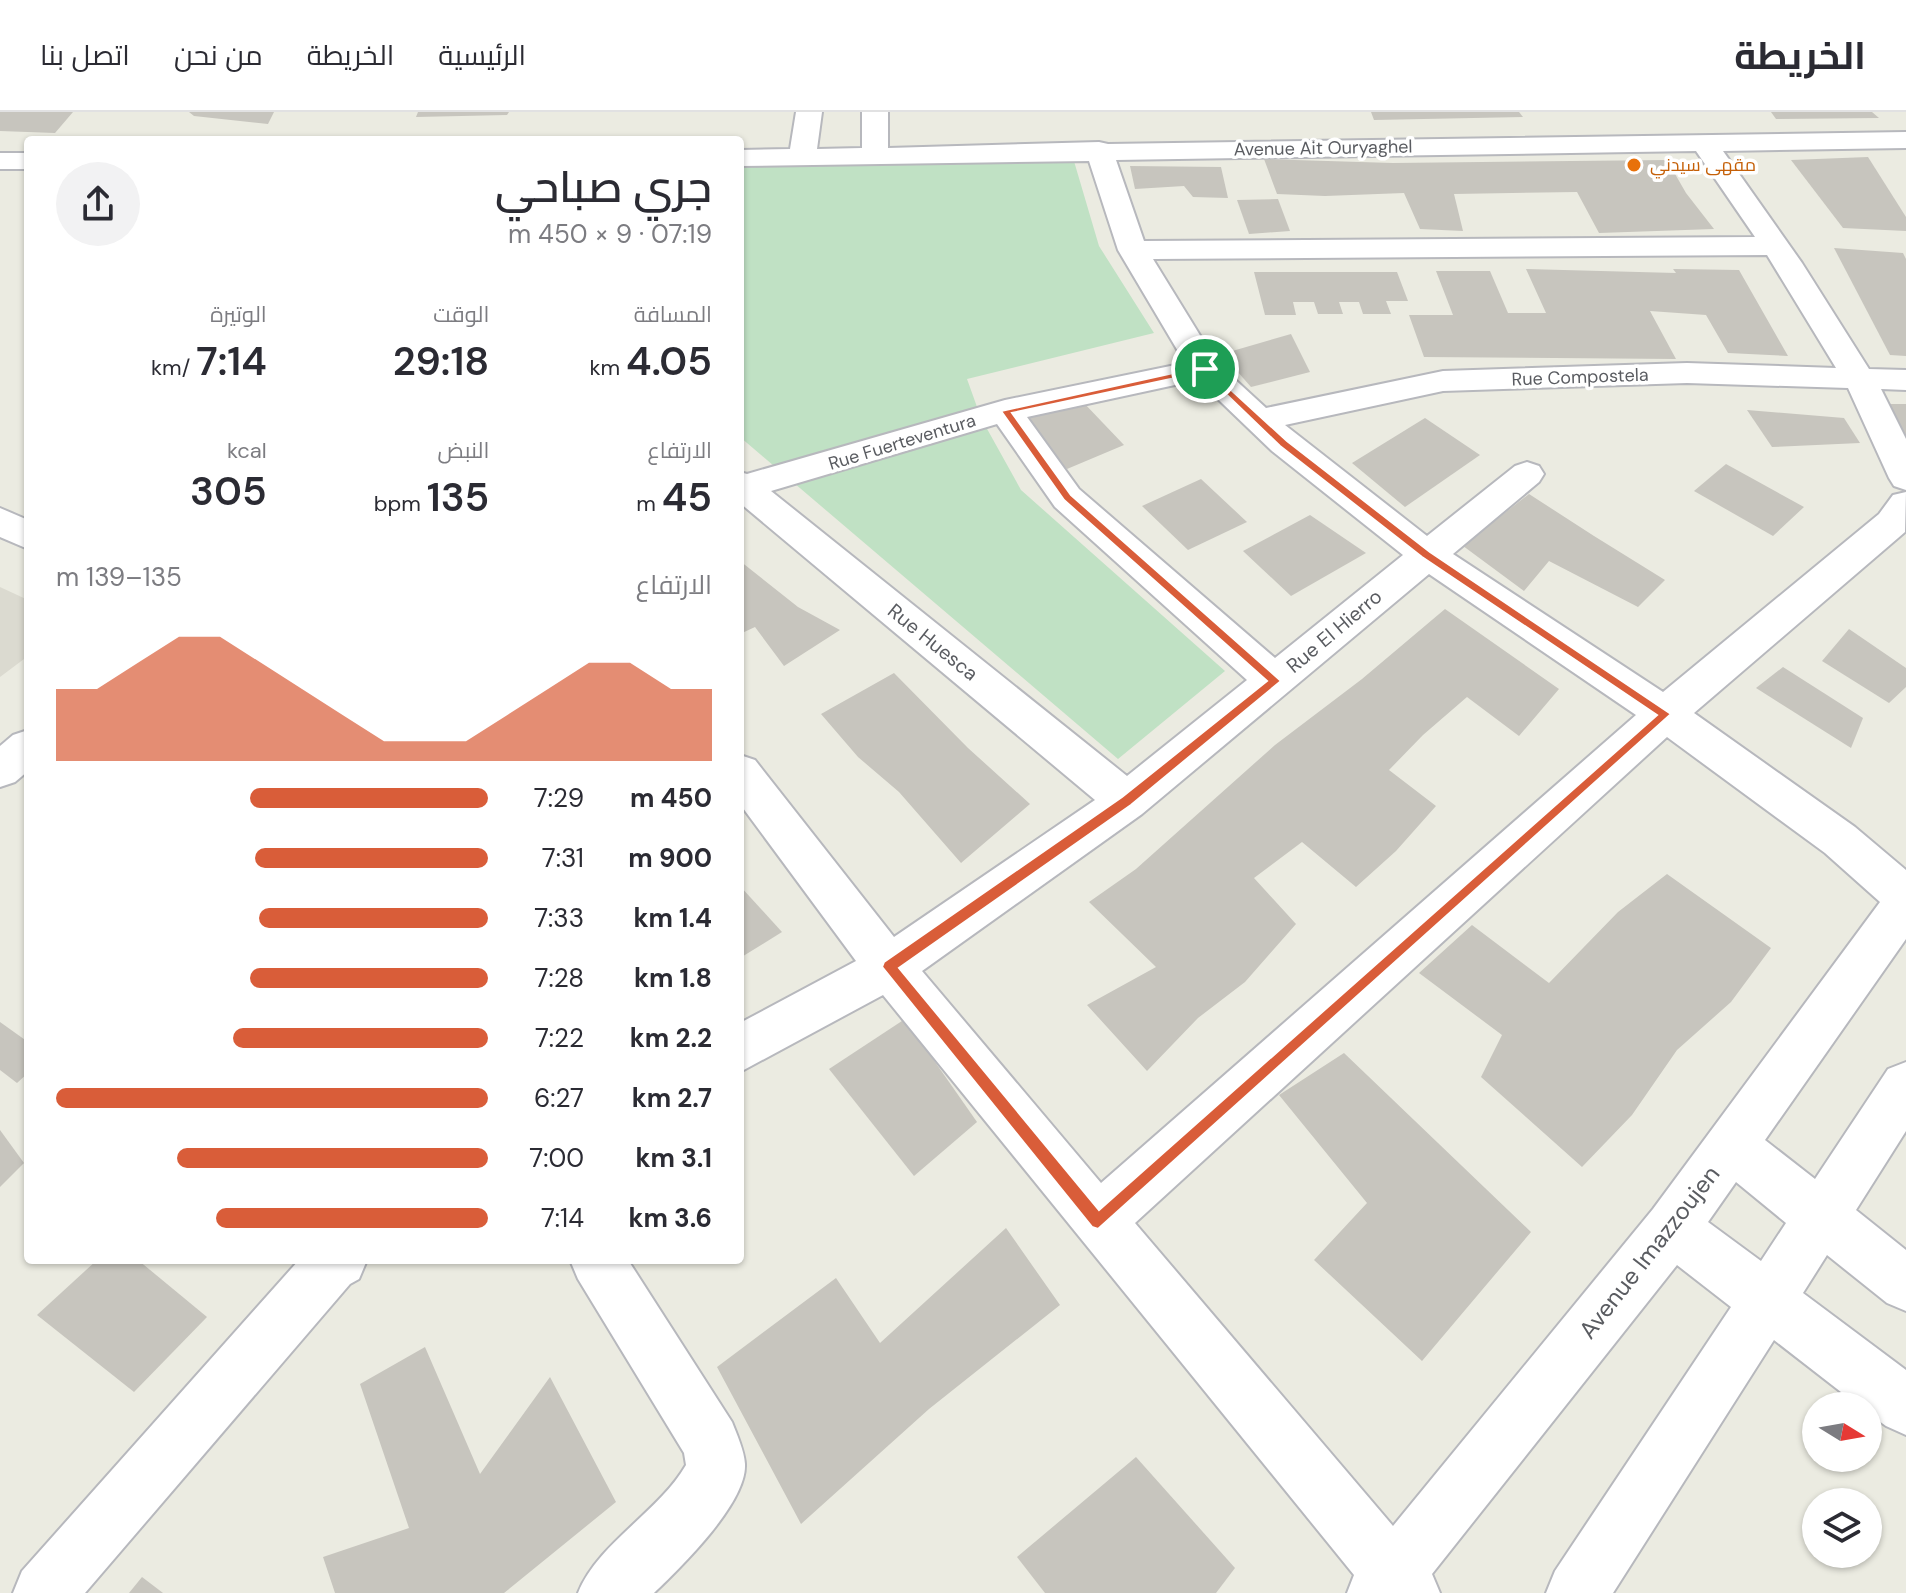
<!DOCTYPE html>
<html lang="ar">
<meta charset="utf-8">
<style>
body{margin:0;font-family:"DM Sans",Cairo,sans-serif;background:#f2f2f3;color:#2b2b33;direction:rtl;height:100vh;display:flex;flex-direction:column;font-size:30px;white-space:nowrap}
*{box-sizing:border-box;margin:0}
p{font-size:26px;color:#7c7c81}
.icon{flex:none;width:44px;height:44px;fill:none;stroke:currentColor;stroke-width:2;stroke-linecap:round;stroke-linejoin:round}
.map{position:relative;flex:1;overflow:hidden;direction:ltr}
.panel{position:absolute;left:24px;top:24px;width:720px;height:1128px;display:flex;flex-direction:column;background:#fff;border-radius:8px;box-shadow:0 2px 6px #0004;direction:rtl}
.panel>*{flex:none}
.needle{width:52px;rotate:101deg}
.tools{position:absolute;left:1802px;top:1280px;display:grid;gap:16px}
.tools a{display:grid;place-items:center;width:80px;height:80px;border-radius:50%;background:#fff;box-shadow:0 2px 6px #0004;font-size:40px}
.pin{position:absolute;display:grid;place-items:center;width:68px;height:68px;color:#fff;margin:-34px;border:4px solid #fff;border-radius:50%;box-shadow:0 2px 8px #0007}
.round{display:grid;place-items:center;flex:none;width:84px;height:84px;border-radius:42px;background:#f2f2f3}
.overview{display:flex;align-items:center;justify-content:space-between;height:136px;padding:0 32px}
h1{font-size:44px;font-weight:600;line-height:60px}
.stats{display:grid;grid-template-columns:repeat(3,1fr);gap:12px;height:136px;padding:8px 32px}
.stats div{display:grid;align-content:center}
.stats b{font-size:40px;font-weight:600}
.stats small{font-size:22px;font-weight:400}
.stats p{font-size:22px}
.chart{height:224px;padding:16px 32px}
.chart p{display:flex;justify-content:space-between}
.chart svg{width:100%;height:144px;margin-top:8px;fill:#d95d39;opacity:.7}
ul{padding:0 32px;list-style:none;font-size:26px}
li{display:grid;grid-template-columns:128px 96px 1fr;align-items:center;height:60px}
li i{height:20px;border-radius:10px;background:#d95d39}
header{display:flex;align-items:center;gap:48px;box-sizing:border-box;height:112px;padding:0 40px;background:#fff;border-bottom:2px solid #e1e1e2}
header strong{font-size:38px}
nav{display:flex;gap:44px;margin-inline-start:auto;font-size:28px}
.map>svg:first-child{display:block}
.education{fill:#dbdad0}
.green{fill:#c0e1c4}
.building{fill:#c7c5be}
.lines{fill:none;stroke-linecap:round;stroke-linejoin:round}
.minor-casing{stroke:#b7b8bd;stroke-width:4}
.minor{fill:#fff;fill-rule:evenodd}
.route{fill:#d95d39;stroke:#fff;stroke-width:2;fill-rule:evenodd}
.food-dot{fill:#e8710a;stroke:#fff;stroke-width:3}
.labels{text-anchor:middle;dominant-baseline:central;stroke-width:7;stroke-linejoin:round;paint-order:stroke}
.far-street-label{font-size:18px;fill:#5a5c61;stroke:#fff}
.far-food-label{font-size:18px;fill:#c56008;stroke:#fff;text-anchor:start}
.street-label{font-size:20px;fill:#5a5c61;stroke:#fff}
.near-street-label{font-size:24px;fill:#5a5c61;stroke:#fff}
</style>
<header>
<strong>الخريطة</strong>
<nav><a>الرئيسية</a><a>الخريطة</a><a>من نحن</a><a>اتصل بنا</a></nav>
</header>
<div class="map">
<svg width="1906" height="1481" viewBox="0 0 1906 1481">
<rect width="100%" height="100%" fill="#ebebe1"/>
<polygon class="education" points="0,475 28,488 28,544 0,565"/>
<polygon class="green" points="1071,39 1099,134 1154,221 967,267 981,306 1021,378 1225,559 1118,647 740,325 740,42"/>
<g class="building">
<polygon points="0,0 73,0 55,21 0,19"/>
<polygon points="189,0 274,0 268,12 194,4"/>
<polygon points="418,0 509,0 507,3 416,5"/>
<polygon points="1371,0 1519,0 1523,5 1374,8"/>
<polygon points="1771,0 1872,0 1879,6 1776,7"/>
<polygon points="1868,45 1906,105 1906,119 1843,116 1791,48"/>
<polygon points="1264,47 1393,51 1667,48 1686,81 1714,117 1599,121 1577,80 1454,82 1463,119 1420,117 1404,81 1325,84 1277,82"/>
<polygon points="1130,54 1221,55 1228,86 1193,85 1184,74 1135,77"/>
<polygon points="1278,87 1290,119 1249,122 1237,88"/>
<polygon points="1834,136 1903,141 1906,147 1906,244 1890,243"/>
<polygon points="1526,157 1676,161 1673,157 1739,158 1788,244 1728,241 1706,203 1650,199 1676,247 1424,245 1409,203 1453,203 1436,159 1490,159 1508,201 1546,201"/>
<polygon points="1254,160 1397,160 1408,189 1386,189 1391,202 1363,202 1359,190 1339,190 1343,202 1318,202 1314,190 1293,190 1296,203 1265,203"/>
<polygon points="1291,222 1310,260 1251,275 1222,242"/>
<polygon points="1082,289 1124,333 1067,357 1022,307"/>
<polygon points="1885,292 1906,292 1906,329"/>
<polygon points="1747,298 1844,306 1860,331 1772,335"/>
<polygon points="1425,306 1480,343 1405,395 1352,351"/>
<polygon points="1726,352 1804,395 1773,424 1694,379"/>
<polygon points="1201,367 1247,410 1188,438 1142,394"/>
<polygon points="1529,382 1594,424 1665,468 1638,495 1549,449 1524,479 1455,428 1493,410"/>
<polygon points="1310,403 1366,441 1291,484 1243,439"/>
<polygon points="740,449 798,495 840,518 784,554 755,515 740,522"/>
<polygon points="1445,497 1559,577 1519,624 1467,585 1423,623 1389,658 1436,694 1396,739 1356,775 1302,730 1254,766 1296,812 1245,870 1198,906 1147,959 1087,893 1156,855 1089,790 1136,757 1275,633 1362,567"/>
<polygon points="1849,517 1906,556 1906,575 1889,591 1822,549"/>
<polygon points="1783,555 1863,606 1851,636 1756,576"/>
<polygon points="894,561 968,636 1030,692 961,751 899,680 858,645 821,602"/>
<polygon points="1667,762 1771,836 1731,890 1677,938 1632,1003 1582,1055 1481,965 1502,923 1419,861 1472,813 1549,871 1618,800"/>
<polygon points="740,774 782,820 740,846"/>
<polygon points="905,907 977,1010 914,1064 829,957"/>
<polygon points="0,910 28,930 28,961 17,971 0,958"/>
<polygon points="1344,941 1531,1120 1422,1249 1314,1148 1367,1091 1279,983"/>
<polygon points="0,1018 24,1051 0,1075"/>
<polygon points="1006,1116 1060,1193 929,1297 801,1412 717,1255 836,1166 880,1231"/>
<polygon points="97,1148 138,1148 207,1205 134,1280 37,1203"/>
<polygon points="425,1235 480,1362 550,1265 616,1390 504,1481 335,1481 323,1445 409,1416 360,1272"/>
<polygon points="1136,1345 1235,1456 1216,1481 1045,1481 1017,1445"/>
<polygon points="142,1465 163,1481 129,1481"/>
</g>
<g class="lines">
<defs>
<g id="minor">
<path d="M796,0H822L817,37L862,36V0H888V36L1099,30L1108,32L1906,20V36L1723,39L1802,151L1869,257L1906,258V278L1881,277L1906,327V378L1894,374L1889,366L1848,276L1687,271L1443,279L1285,313L1427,424L1515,354L1527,350L1539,354L1544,362L1539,370L1453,442L1663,580L1879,402L1893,383L1906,380L1905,420L1694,601L1855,715L1906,758V827L1765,1028L1815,1067L1888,957L1906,950V1019L1856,1098L1906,1138V1199L1887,1191L1827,1143L1803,1181L1906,1258V1323L1886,1314L1868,1301V1294H1859L1774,1228L1613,1481H1546L1555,1459L1731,1195L1677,1153L1432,1462L1440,1481H1347L1354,1463L883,883L740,960V911L856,849L740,692V643L755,648L894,825L1095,688L740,391V360L747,362L1005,288L1185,251L1118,138L1089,49L740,54V38L790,37ZM1696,39L1755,125L1144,129L1116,48ZM1767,143L1836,256L1687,251L1443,259L1266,296L1217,251L1153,147ZM1198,268L1272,339L1403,443L1275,546L1079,377L1027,305ZM997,312L1055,395L1247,568L1127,664L771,379ZM1429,462L1636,603L1101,1071L922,859L1142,702ZM1667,625L1825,741L1880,790L1653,1097L1393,1414L1135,1111ZM1736,1070L1786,1111L1761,1149L1708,1110Z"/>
<rect x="0" y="41" width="28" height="16"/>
<polygon points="0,396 28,408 28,437 0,425"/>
<polygon points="28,618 28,659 15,670 0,675 0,634 13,623"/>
<polygon points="299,1148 367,1148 359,1167 350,1172 85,1481 13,1481 22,1459"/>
<path d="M570,1148H628L732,1310C737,1323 744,1338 745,1352C747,1391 681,1455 654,1481H578C598,1431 659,1400 686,1353L684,1341L578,1167Z"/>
</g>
</defs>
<use href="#minor" class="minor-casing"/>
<use href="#minor" class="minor"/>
</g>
<path class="route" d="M1205,254L1287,329L1430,440L1671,602L1098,1117L1092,1115L882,855L884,850L1122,685L1267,569L1064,388L1001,299ZM1203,260L1280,334L1422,445L1657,603L1099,1098L899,856L1131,693L1281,569L1071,383L1012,301Z"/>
<circle class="food-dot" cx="1634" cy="53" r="8"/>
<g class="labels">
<g class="far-street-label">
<text transform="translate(1323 36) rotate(-1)">Avenue Ait Ouryaghel</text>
<text transform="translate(1580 265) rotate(-2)">Rue Compostela</text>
<text transform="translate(902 330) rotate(-17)">Rue Fuerteventura</text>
</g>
<g class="far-food-label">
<text x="1650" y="53">مقهى سيدني</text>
</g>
<g class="street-label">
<text transform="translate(1334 519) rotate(-40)">Rue El Hierro</text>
<text transform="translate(933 530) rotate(39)">Rue Huesca</text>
</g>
<g class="near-street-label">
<text transform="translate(1649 1140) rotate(-52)">Avenue Imazzoujen</text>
</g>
</g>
</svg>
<div class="tools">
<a><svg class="needle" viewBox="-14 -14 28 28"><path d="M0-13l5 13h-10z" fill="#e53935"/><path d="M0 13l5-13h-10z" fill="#7c7c81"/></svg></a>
<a><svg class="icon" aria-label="layers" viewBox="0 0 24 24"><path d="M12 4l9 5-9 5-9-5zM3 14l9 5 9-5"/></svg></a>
</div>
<div class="pin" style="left:1205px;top:257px;background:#1e9e55"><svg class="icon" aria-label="arrive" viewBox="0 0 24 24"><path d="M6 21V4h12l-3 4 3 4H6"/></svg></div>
<section class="panel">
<div class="overview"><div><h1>جري صباحي</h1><p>07:19 · 9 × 450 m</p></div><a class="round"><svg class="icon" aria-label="share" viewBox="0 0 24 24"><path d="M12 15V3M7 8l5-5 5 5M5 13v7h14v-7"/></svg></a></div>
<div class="stats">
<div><p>المسافة</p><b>4.05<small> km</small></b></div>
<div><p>الوقت</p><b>29:18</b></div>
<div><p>الوتيرة</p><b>7:14<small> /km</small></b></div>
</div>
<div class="stats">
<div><p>الارتفاع</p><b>45<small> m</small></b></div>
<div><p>النبض</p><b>135<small> bpm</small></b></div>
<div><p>kcal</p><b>305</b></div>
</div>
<div class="chart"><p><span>الارتفاع</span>135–139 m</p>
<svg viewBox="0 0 160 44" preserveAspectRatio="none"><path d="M0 44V22L10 22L20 14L30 6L40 6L50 14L60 22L70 30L80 38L90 38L100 38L110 30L120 22L130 14L140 14L150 22L160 22V44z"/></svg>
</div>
<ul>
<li><b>450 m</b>7:29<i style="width:55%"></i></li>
<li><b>900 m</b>7:31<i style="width:54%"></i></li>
<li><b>1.4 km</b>7:33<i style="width:53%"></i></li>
<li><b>1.8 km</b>7:28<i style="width:55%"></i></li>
<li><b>2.2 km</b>7:22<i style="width:59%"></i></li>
<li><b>2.7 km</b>6:27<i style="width:100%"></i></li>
<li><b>3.1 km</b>7:00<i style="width:72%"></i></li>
<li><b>3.6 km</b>7:14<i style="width:63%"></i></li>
</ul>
</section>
</div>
